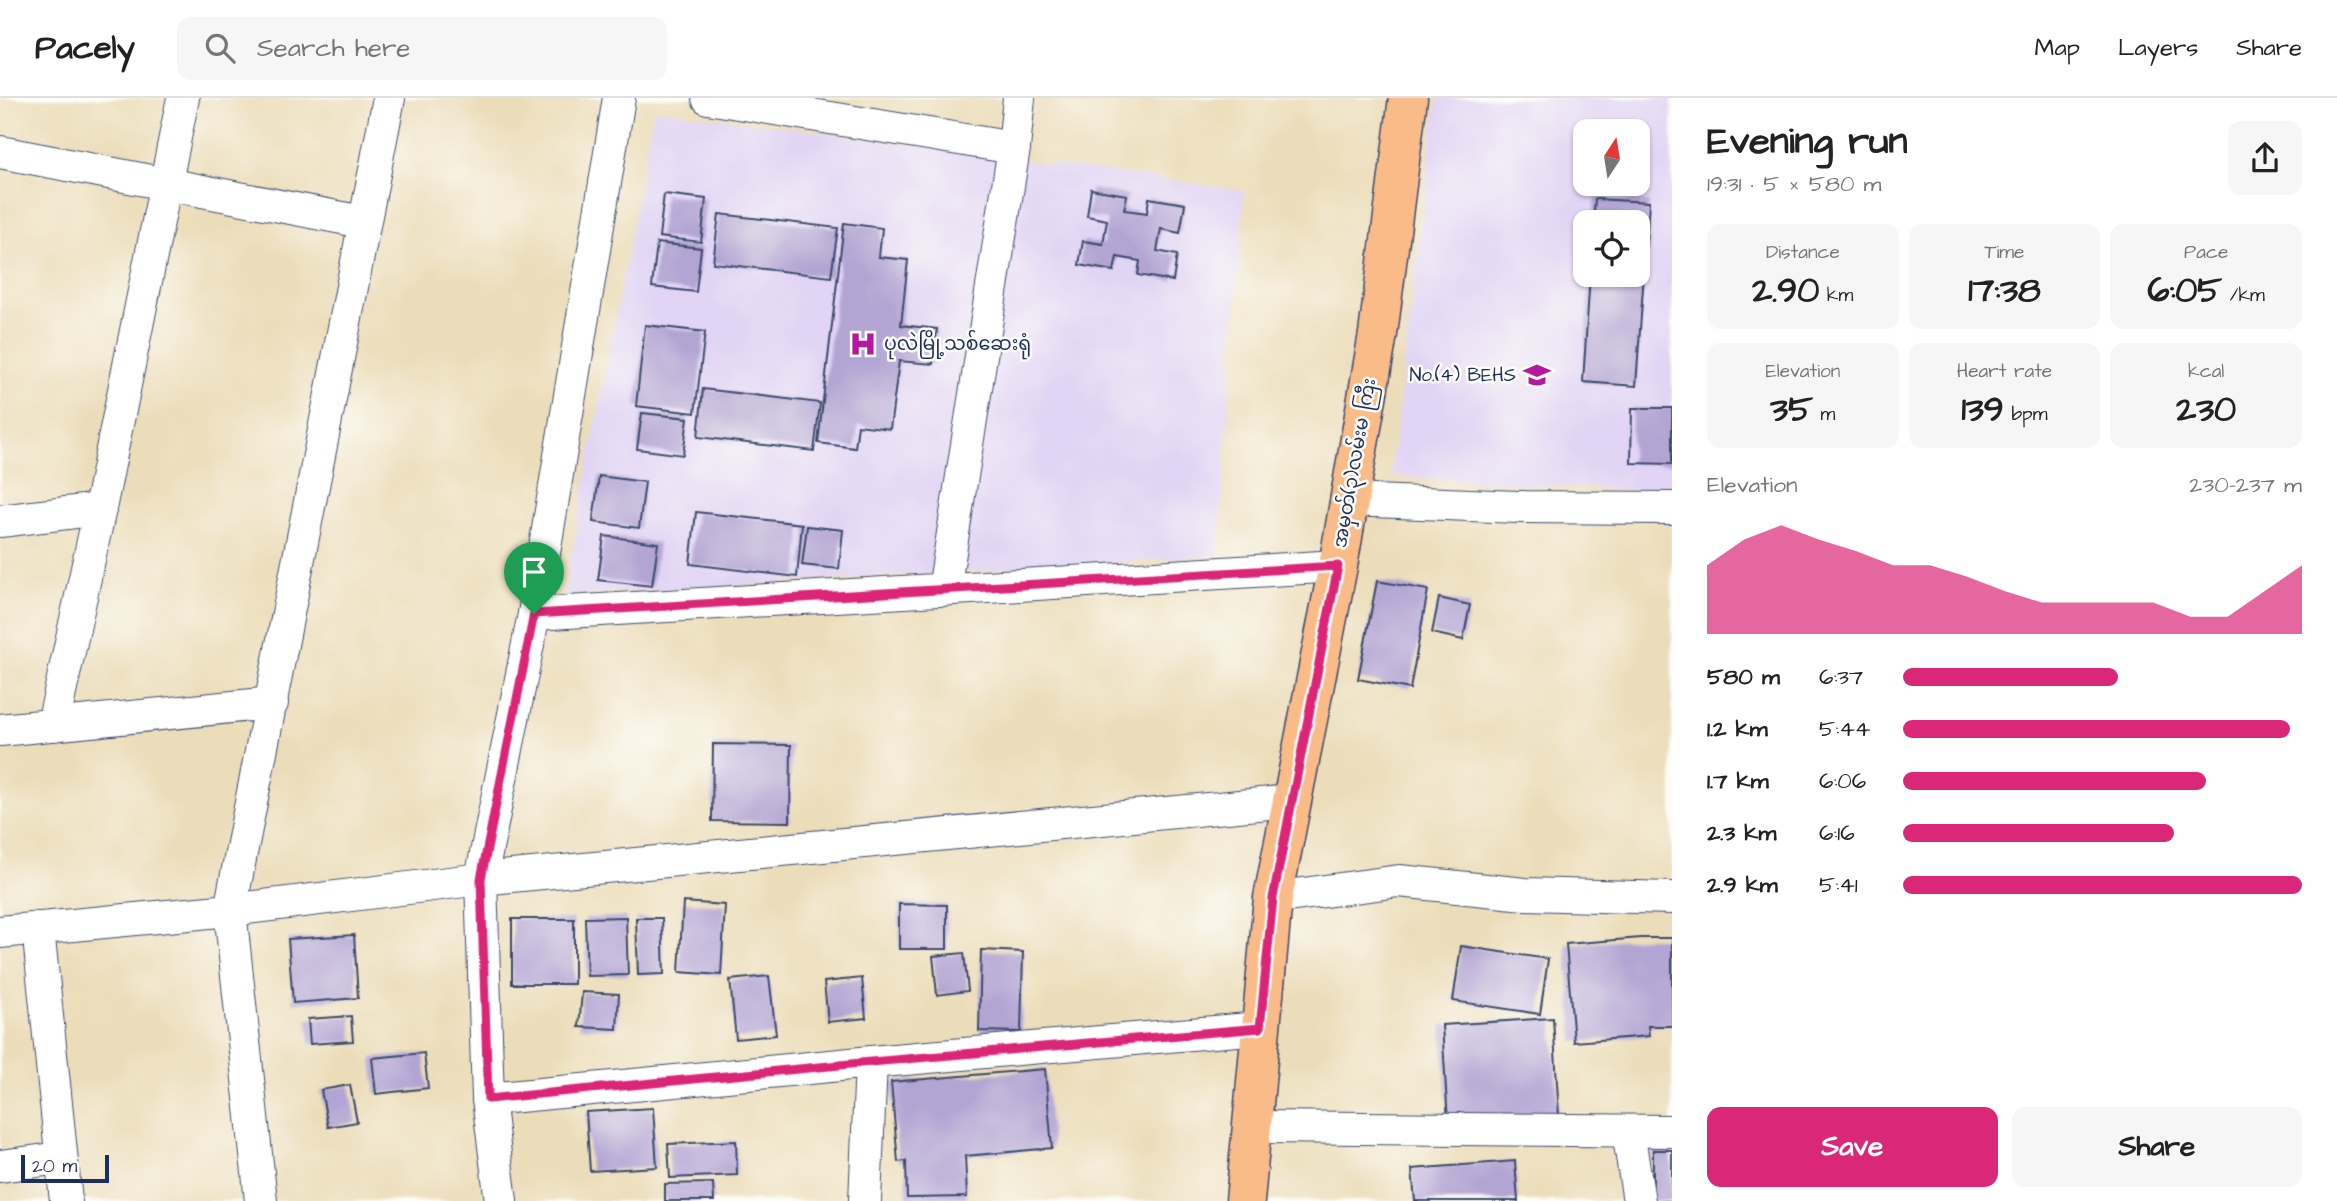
<!DOCTYPE html>
<meta charset="utf-8">
<style>
body{margin:0;font-family:"Architects Daughter","Noto Sans Myanmar",sans-serif;background:#f6f6f6;color:#222;height:100vh;display:flex;flex-direction:column;font-size:26px;white-space:nowrap}
*{box-sizing:border-box;margin:0}
p{font-size:23px;color:#767676}
.icon{flex:none;width:38px;height:38px;fill:none;stroke:currentColor;stroke-width:2;stroke-linecap:round;stroke-linejoin:round}
.map{position:relative;flex:1;overflow:hidden}
.drawer{display:flex;flex-direction:column;background:#fff;width:665px}
.drawer>*{flex:none}
.needle{width:46px;rotate:12deg}
.fabs{position:absolute;left:1573px;top:21px;display:grid;gap:14px}
.fabs a{display:grid;place-items:center;width:77px;height:77px;border-radius:14px;background:#fff;box-shadow:0 2px 5px #0004;font-size:35px}
.scale{position:absolute;left:21px;bottom:18px;width:88px;box-sizing:border-box;padding-left:7px;border:4px solid #1b2f5e;border-top:0;font-size:19px;line-height:24px;white-space:nowrap;color:#1b2f5e;-webkit-text-stroke:5px #fdfcf7;paint-order:stroke}
.pin{position:absolute;display:grid;place-items:center;width:60px;height:60px;color:#fff;margin:-72px -30px;border-radius:50% 50% 50% 0;rotate:-45deg;box-shadow:0 0 7px #0007}
.pin .icon{rotate:45deg}
.round{display:grid;place-items:center;flex:none;width:74px;height:74px;border-radius:14px;background:#f6f6f6}
.summary{display:flex;align-items:center;justify-content:space-between;height:119px;padding:0 35px}
h1{font-size:38px;font-weight:700;line-height:52px}
.figures{display:grid;grid-template-columns:repeat(3,1fr);gap:10px;height:119px;padding:7px 35px}
.figures div{display:grid;align-content:center;border-radius:14px;background:#f6f6f6;text-align:center}
.figures b{font-size:35px;font-weight:700}
.figures small{font-size:19px;font-weight:400}
.figures p{font-size:19px}
.chart{height:196px;padding:14px 35px}
.chart p{display:flex;justify-content:space-between}
.chart svg{width:100%;height:126px;margin-top:7px;fill:#db2777;opacity:.7}
.button{display:flex;gap:14px;margin-top:auto;padding:14px 35px}
.button a{flex:1;height:80px;border-radius:14px;background:#db2777;color:#fff;font-size:28px;font-weight:700;line-height:80px;text-align:center}
.button a+a{background:#f6f6f6;color:#222}
ul{padding:0 35px;list-style:none;font-size:23px}
li{display:grid;grid-template-columns:112px 84px 1fr;align-items:center;height:52px}
li i{height:18px;border-radius:9px;background:#db2777}
header{display:flex;align-items:center;gap:42px;box-sizing:border-box;height:98px;padding:0 35px;background:#fff;border-bottom:2px solid #e0e0e0}
header strong{font-size:33px}
nav{display:flex;gap:38px;margin-inline-start:auto;font-size:24px}
.search{width:490px;height:63px;background:#f6f6f6;display:flex;align-items:center;gap:18px;box-sizing:border-box;padding:0 24px;border-radius:14px;color:#767676;font-size:26px}
main{display:flex;flex:1;min-height:0}
.map>svg:first-child{display:block}
.built{fill:#e1d4f4;fill-rule:evenodd}
.building{fill:#b2a4d3}
.lines{fill:none;stroke-linecap:round;stroke-linejoin:round}
.minor-casing{stroke:#3a496c;stroke-width:34}
.major-casing{stroke:#3a496c;stroke-width:41}
.minor{stroke:#fff;stroke-width:32}
.major{stroke:#f9bc89;stroke-width:38}
.route-casing{stroke:#fff;stroke-width:14}
.route{stroke:#db2777;stroke-width:9}
.labels{text-anchor:middle;dominant-baseline:central;stroke-width:5;stroke-linejoin:round;paint-order:stroke}
.poi-label{font-size:19px;fill:#1b2f5e;stroke:#fdfcf7;text-anchor:start}
.street-label{font-size:19px;fill:#1b2f5e;stroke:#fdfcf7}
</style>
<header>
<strong>Pacely</strong>
<div class="search"><svg class="icon" aria-label="search" viewBox="0 0 24 24"><circle cx="10" cy="10" r="6"/><path d="M15 15l6 6"/></svg>Search here</div>
<nav><a>Map</a><a>Layers</a><a>Share</a></nav>
</header>
<main>
<div class="map">
<svg width="1672" height="1103" viewBox="0 0 1672 1103">
<rect width="100%" height="100%" fill="#fdfcf7"/>
<filter id="ink" filterUnits="userSpaceOnUse"><feTurbulence type="fractalNoise" baseFrequency=".0143" numOctaves="2"/><feDisplacementMap in="SourceGraphic" scale="14" xChannelSelector="R" yChannelSelector="G"/><feConvolveMatrix kernelMatrix="1 2 1 2 8 2 1 2 1" color-interpolation-filters="sRGB"/></filter>
<filter id="wash" filterUnits="userSpaceOnUse"><feTurbulence type="fractalNoise" baseFrequency=".00686" numOctaves="4" result="noise"/><feDisplacementMap in="SourceGraphic" scale="28" xChannelSelector="R" yChannelSelector="G"/><feGaussianBlur stdDeviation="1.57" result="paint"/><feColorMatrix in="noise" values="0 0 0 0 0 0 0 0 0 0 0 0 0 0 0 0 0 1.4 0 .05"/><feComposite in="paint" operator="in"/></filter>
<g filter="url(#wash)">
<rect width="100%" height="100%" fill="#ecddba"/>
<g class="built">
<path d="M1437,0H1672V395L1390,378ZM1586,33H1638V86H1586ZM1586,124H1638V177H1586Z"/>
<polygon points="654,11 1244,93 1218,458 564,498"/>
</g>
<g id="blocks">
<g class="building">
<polygon points="1091,91 1127,97 1124,112 1147,115 1149,100 1185,106 1180,135 1161,131 1157,153 1177,157 1173,183 1138,177 1140,163 1117,159 1114,173 1079,167 1083,143 1103,146 1107,122 1087,118"/>
<polygon points="664,96 706,101 701,144 659,139"/>
<polygon points="1595,101 1649,104 1636,288 1583,284 1590,177 1638,177 1638,124 1593,124"/>
<polygon points="719,116 838,130 831,179 713,165"/>
<polygon points="844,125 882,130 879,159 908,162 901,227 937,231 933,266 899,263 890,331 858,327 855,350 818,345"/>
<polygon points="657,145 701,150 696,194 652,189"/>
<polygon points="645,227 705,234 695,315 636,308"/>
<polygon points="703,291 820,305 814,353 698,339"/>
<polygon points="1632,310 1672,310 1672,366 1631,365"/>
<polygon points="642,315 688,320 683,357 637,351"/>
<polygon points="599,378 645,384 639,430 593,424"/>
<polygon points="696,414 802,426 797,479 690,466"/>
<polygon points="807,428 843,432 839,471 802,467"/>
<polygon points="604,438 658,445 652,488 598,482"/>
<polygon points="1377,483 1428,492 1410,591 1358,581"/>
<polygon points="1439,500 1470,507 1463,542 1432,535"/>
<polygon points="713,646 791,647 790,724 712,723"/>
<polygon points="683,804 725,807 721,877 679,874"/>
<polygon points="899,806 947,807 947,851 899,851"/>
<polygon points="626,819 628,877 587,878 585,820"/>
<polygon points="636,820 662,820 664,876 638,877"/>
<rect x="512" y="821" width="62" height="65"/>
<polygon points="354,837 358,900 293,905 288,841"/>
<polygon points="1641,840 1672,840 1672,928 1648,928 1649,938 1574,944 1566,846"/>
<polygon points="1461,848 1548,861 1540,916 1453,903"/>
<polygon points="981,852 1023,854 1021,934 979,933"/>
<polygon points="964,855 968,893 937,897 933,858"/>
<polygon points="769,878 776,937 736,941 730,882"/>
<polygon points="862,880 866,920 828,924 824,884"/>
<polygon points="582,894 619,896 617,931 579,929"/>
<polygon points="351,918 353,943 310,946 308,921"/>
<polygon points="1553,920 1559,1018 1448,1024 1442,927"/>
<polygon points="424,955 428,990 376,996 372,960"/>
<polygon points="1045,971 1052,1050 965,1058 967,1099 907,1100 906,1063 898,1064 891,984"/>
<polygon points="350,987 357,1024 328,1029 321,992"/>
<polygon points="653,1010 657,1069 590,1073 586,1014"/>
<polygon points="736,1043 737,1077 670,1080 668,1046"/>
<rect x="1653" y="1052" width="19" height="51"/>
<polygon points="1515,1063 1518,1103 1415,1103 1412,1071"/>
<polygon points="713,1085 714,1103 665,1103 665,1086"/>
</g>
</g>
</g>
<g filter="url(#ink)">
<use href="#blocks" fill-opacity="0" stroke="#3a496c" stroke-width="2"/>
<g class="lines">
<defs>
<g id="minor">
<polyline points="708,0 1014,50"/>
<polyline points="0,54 363,124"/>
<polyline points="1349,402 1518,409 1672,410"/>
<polyline points="0,423 100,411"/>
<polyline points="944,492 1014,50 1019,0"/>
<polyline points="534,516 1338,468"/>
<polyline points="53,627 100,411 183,0"/>
<polyline points="0,632 272,605"/>
<polyline points="1273,800 1399,783 1525,796 1672,800"/>
<polyline points="38,830 66,1103"/>
<polyline points="0,834 230,812 481,781 1290,703"/>
<polyline points="488,1001 871,964 1260,930"/>
<polyline points="1250,1029 1672,1033"/>
<polyline points="1628,1033 1639,1103"/>
<polyline points="0,1068 61,1060"/>
<polyline points="261,1103 230,812 389,0"/>
<polyline points="501,1103 488,1001 481,781 534,516 619,0"/>
<polyline points="865,1103 871,964"/>
</g>
<polyline id="major" points="1245,1103 1273,800 1338,468 1378,236 1408,0"/>
</defs>
<use href="#minor" class="minor-casing"/>
<use href="#major" class="major-casing"/>
<use href="#minor" class="minor"/>
<use href="#major" class="major"/>
</g>
</g>
<g class="lines" filter="url(#ink)">
<defs>
<polygon id="route" points="1338,468 1273,800 1260,930 871,964 488,1001 481,781 534,516"/>
</defs>
<use href="#route" class="route-casing"/>
<use href="#route" class="route"/>
</g>
<defs>
<symbol id="hospital-bare" viewBox="-9 -9 18 18"><path d="M-5-5h3v3.5h4V-5h3V5h-3V1.5h-4V5h-3Z" fill="#b5179e" stroke="#fdfcf7" stroke-width="2.5" paint-order="stroke"/></symbol>
<symbol id="school-bare" viewBox="-9 -9 18 18"><path d="M0-5L7-2L0 1L-7-2ZM-4 1L0 2.5L4 1V4Q0 6-4 4Z" fill="#b5179e" stroke="#fdfcf7" stroke-width="2.5" paint-order="stroke"/></symbol>
</defs>
<g fill-rule="evenodd">
<use href="#hospital-bare" x="844" y="227" width="38" height="38"/>
<use href="#school-bare" x="1518" y="258" width="38" height="38"/>
</g>
<g class="labels">
<g class="poi-label">
<text x="884" y="246">ပုလဲမြို့သစ်ဆေးရုံ</text>
<text x="1516" y="277" text-anchor="end">No.(4) BEHS</text>
</g>
<g class="street-label">
<text transform="translate(1355 365) rotate(-80)">အမှတ်(၃)လမ်းမ ကြီး</text>
</g>
</g>
</svg>
<div class="fabs">
<a><svg class="needle" viewBox="-14 -14 28 28"><path d="M0-13l5 13h-10z" fill="#e53935"/><path d="M0 13l5-13h-10z" fill="#767676"/></svg></a>
<a><svg class="icon" aria-label="locate" viewBox="0 0 24 24"><circle cx="12" cy="12" r="6"/><path d="M12 2v4M12 18v4M2 12h4M18 12h4"/></svg></a>
</div>
<div class="scale">20 m</div>
<div class="pin" style="left:534px;top:516px;background:#1e9e55"><svg class="icon" aria-label="arrive" viewBox="0 0 24 24"><path d="M6 21V4h12l-3 4 3 4H6"/></svg></div>
</div>
<section class="drawer">
<div class="summary"><div><h1>Evening run</h1><p>19:31 · 5 × 580 m</p></div><a class="round"><svg class="icon" aria-label="share" viewBox="0 0 24 24"><path d="M12 15V3M7 8l5-5 5 5M5 13v7h14v-7"/></svg></a></div>
<div class="figures">
<div><p>Distance</p><b>2.90<small> km</small></b></div>
<div><p>Time</p><b>17:38</b></div>
<div><p>Pace</p><b>6:05<small> /km</small></b></div>
</div>
<div class="figures">
<div><p>Elevation</p><b>35<small> m</small></b></div>
<div><p>Heart rate</p><b>139<small> bpm</small></b></div>
<div><p>kcal</p><b>230</b></div>
</div>
<div class="chart"><p><span>Elevation</span>230–237 m</p>
<svg viewBox="0 0 160 44" preserveAspectRatio="none"><path d="M0 44V20L10 11L20 6L30 11L40 15L50 20L60 20L70 24L80 29L90 33L100 33L110 33L120 33L130 38L140 38L150 29L160 20V44z"/></svg>
</div>
<ul>
<li><b>580 m</b>6:37<i style="width:54%"></i></li>
<li><b>1.2 km</b>5:44<i style="width:97%"></i></li>
<li><b>1.7 km</b>6:06<i style="width:76%"></i></li>
<li><b>2.3 km</b>6:16<i style="width:68%"></i></li>
<li><b>2.9 km</b>5:41<i style="width:100%"></i></li>
</ul>
<div class="button"><a>Save</a><a>Share</a></div>
</section>
</main>
